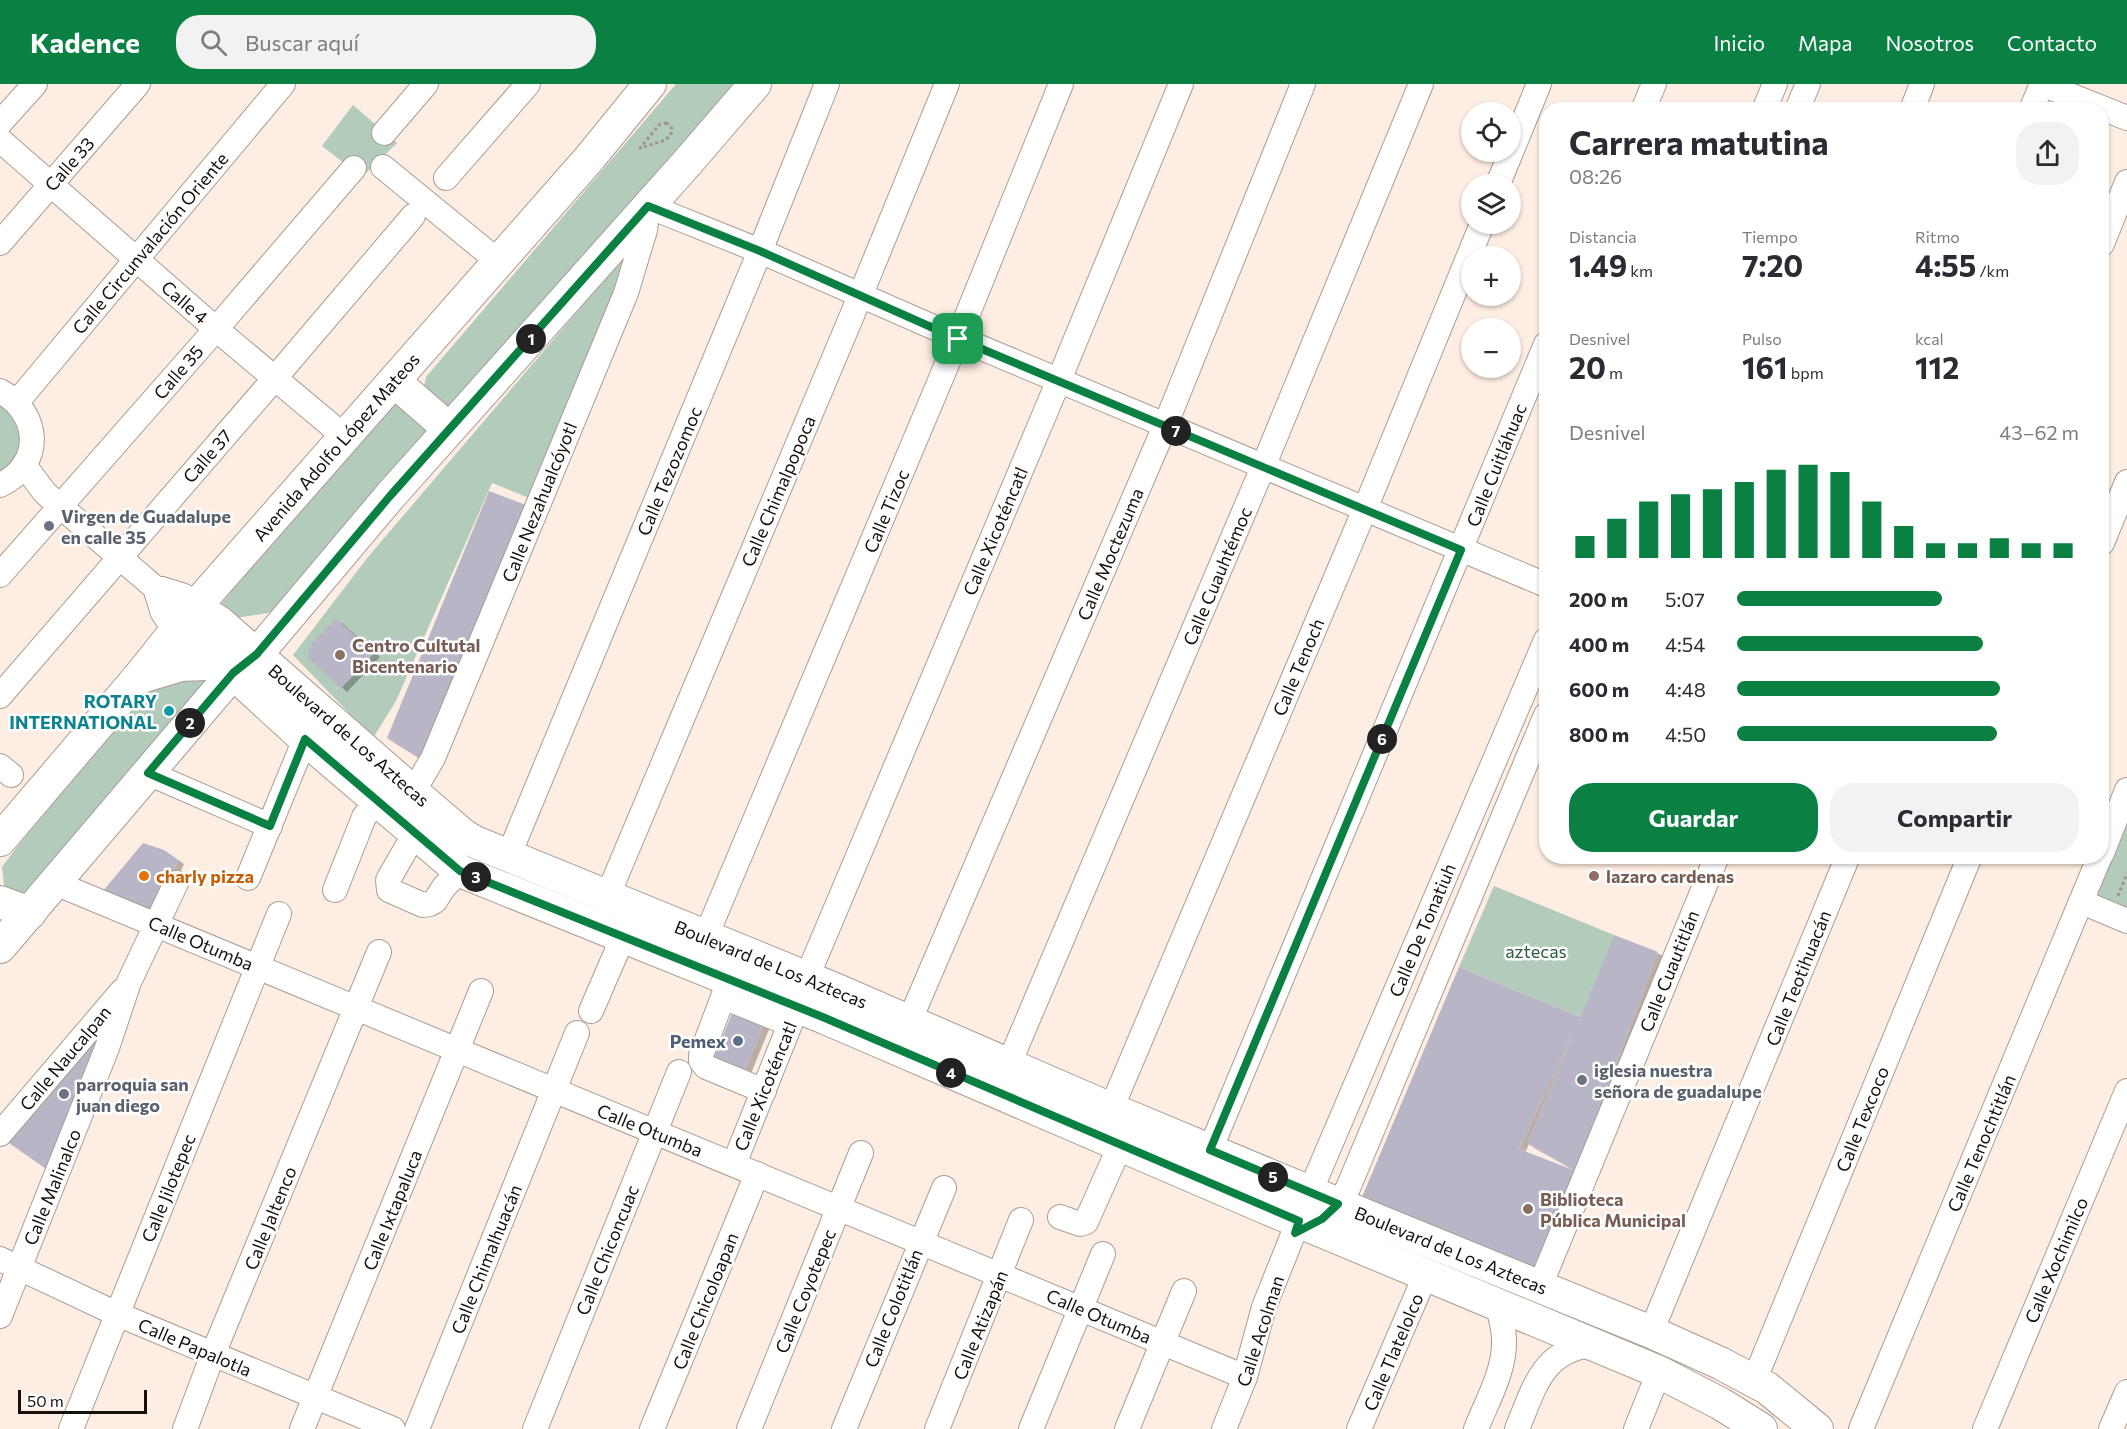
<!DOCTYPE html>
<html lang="es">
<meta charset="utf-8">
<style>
body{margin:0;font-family:Commissioner,sans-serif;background:#f2f2f3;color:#2b2b33;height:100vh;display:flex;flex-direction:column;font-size:22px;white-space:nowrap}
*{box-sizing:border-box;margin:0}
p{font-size:20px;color:#7c7c81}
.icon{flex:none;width:33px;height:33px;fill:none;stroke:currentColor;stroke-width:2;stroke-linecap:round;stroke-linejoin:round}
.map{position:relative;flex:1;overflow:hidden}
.side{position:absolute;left:1539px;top:18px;width:570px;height:762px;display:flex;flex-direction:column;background:#fff;border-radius:24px;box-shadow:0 2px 4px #0004}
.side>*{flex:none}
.buttons{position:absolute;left:1461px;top:18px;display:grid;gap:12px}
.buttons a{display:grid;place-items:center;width:60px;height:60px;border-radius:50%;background:#fff;box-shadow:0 2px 4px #0004;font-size:30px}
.scale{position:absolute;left:18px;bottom:15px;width:129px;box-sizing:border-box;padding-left:6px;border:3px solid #16100c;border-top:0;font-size:16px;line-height:21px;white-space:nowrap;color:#16100c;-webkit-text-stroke:4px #fff;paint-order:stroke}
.pin{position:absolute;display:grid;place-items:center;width:51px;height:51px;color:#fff;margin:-26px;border-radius:12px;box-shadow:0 3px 9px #0006}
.km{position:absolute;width:30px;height:30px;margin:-15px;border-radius:50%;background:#222;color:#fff;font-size:16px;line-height:30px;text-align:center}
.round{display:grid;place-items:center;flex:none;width:63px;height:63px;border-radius:24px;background:#f2f2f3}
.overview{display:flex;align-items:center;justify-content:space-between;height:102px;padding:0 30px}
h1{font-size:33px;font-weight:700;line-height:45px}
.stats{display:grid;grid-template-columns:repeat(3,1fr);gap:9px;height:102px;padding:6px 30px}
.stats div{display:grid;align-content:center}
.stats b{font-size:30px;font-weight:700}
.stats small{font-size:16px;font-weight:400}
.stats p{font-size:16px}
.chart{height:168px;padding:12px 30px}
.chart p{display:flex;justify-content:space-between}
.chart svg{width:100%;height:108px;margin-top:6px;stroke:#0b8043;stroke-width:6}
.action{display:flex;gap:12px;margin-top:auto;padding:12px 30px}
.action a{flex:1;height:69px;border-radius:24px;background:#0b8043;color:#fff;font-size:24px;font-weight:700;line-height:69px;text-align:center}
.action a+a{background:#f2f2f3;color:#2b2b33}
ul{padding:0 30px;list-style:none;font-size:20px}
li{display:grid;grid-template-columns:96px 72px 1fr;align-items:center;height:45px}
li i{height:15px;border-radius:8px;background:#0b8043}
header{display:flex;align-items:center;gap:36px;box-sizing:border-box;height:84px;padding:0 30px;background:#0b8043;color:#fff}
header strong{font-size:28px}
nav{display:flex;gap:33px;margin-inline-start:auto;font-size:21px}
.search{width:420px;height:54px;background:#f2f2f3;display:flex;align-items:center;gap:15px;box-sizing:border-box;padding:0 21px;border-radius:24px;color:#7c7c81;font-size:22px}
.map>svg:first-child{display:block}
.green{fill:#b2cbba}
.building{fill:#b7b5c6;filter:url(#shadow)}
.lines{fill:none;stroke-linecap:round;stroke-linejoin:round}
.minor-casing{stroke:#ab9c92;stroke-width:26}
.major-casing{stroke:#ab9c92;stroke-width:34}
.path{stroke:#9f938b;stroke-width:3;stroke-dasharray:3 3;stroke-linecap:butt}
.minor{stroke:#fff;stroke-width:24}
.major{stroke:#fff;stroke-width:32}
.route-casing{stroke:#fff;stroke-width:12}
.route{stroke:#0b8043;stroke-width:8}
.worship-dot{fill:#6b7280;stroke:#fff;stroke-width:2}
.education-dot{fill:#8d6e63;stroke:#fff;stroke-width:2}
.culture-dot{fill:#0f9aa8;stroke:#fff;stroke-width:2}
.food-dot{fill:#e8710a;stroke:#fff;stroke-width:2}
.service-dot{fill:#5c6f8a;stroke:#fff;stroke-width:2}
.labels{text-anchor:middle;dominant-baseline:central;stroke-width:5;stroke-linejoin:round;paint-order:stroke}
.street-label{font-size:18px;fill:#16100c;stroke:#fff}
.worship-label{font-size:18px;font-weight:bold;fill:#5b616d;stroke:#fff;text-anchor:start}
.education-label{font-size:18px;font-weight:bold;fill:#785e54;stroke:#fff;text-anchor:start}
.culture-label{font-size:18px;font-weight:bold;fill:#0d838f;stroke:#fff;text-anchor:end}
.food-label{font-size:18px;font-weight:bold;fill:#c56008;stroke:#fff;text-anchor:start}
.park-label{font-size:18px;fill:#2a5e3f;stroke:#fff}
.service-label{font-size:18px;font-weight:bold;fill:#4e5e75;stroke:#fff;text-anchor:end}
</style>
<header>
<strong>Kadence</strong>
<div class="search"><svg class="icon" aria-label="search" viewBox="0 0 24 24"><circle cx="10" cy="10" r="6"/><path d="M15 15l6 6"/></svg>Buscar aquí</div>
<nav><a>Inicio</a><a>Mapa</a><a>Nosotros</a><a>Contacto</a></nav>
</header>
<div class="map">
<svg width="2127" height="1345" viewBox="0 0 2127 1345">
<defs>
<filter id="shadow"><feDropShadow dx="6" dy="4" stdDeviation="0" flood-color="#0004"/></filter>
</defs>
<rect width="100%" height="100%" fill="#fdede2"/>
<g class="green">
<polygon points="676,0 741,0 449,327 423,308 426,293"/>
<polygon points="353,21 397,59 362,93 322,62"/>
<polygon points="629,167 534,416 492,399 396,617 373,654 293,571 368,473"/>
<polygon points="0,310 30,352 0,399"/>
<polygon points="399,318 433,348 293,525 236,534 221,520 381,323"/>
<polygon points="167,595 207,595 199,613 36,806 17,811 4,801 2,783 20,759 132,624"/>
<polygon points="2120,739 2127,743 2127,830 2090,814"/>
<polygon points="1494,802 1614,851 1580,933 1459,883"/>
</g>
<g class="building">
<polygon points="489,407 534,424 422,676 387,654"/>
<polygon points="336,535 374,569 341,604 307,573 312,559"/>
<polygon points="143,759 164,766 178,776 154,831 103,807"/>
<polygon points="1614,851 1658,868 1576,1087 1528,1060 1575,944 1519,1065 1576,1087 1536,1186 1362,1113 1459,883 1580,933"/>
<polygon points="735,922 766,934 742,993 711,981"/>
<polygon points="89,954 101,961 52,1089 9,1059"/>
</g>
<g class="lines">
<defs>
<g id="minor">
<polyline points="2042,0 2127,34"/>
<polyline points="1643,26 1654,0"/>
<polyline points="1764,26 1775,0"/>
<polyline points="1797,26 1808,0"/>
<polyline points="1912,26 1922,0"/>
<polyline points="2031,26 2042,0"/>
<polyline points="0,39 35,0"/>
<polyline points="384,49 426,0"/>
<polyline points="0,56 216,245 345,353"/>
<polyline points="383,83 499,178"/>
<polyline points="446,94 528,0"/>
<polyline points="1498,100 1539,0"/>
<polyline points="0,159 138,0"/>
<polyline points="2102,160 2127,98"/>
<path d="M0,307C41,329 44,381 0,401"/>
<polyline points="17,318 283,0"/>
<polyline points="24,381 45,409 161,509"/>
<polyline points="2102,459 2127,398"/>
<polyline points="0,491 216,245 354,84"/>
<polyline points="0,612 275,294 413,132"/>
<polyline points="0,682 11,691"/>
<polyline points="148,689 270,742"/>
<polyline points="413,708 433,674 626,209 645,146 648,122 760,167 958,254 1546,501"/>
<polyline points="415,749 388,796 389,806 423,821 430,820 435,817 444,803 460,787"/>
<polyline points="2102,769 2127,706"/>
<polyline points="508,773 760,167 827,0"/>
<polyline points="248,794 305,655"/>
<polyline points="55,799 1245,1293"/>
<polyline points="335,806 364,733 377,717"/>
<polyline points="607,813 861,210 947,0"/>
<polyline points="2082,818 2127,837"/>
<polyline points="706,852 958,254 1061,0"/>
<polyline points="736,879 701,971 701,977 706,983 764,1007"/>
<polyline points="807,893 1059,296 1181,0"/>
<polyline points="723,913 790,940"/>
<polyline points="591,927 623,853"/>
<polyline points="909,938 1165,342 1303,0"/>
<polyline points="1008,982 1263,383 1421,0"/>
<polyline points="1111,1025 1365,425 1482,140"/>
<polyline points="0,1050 122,907"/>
<polyline points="1210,1066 1546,260"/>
<polyline points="734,1080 797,923"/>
<polyline points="1326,1132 1338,1120 1348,1104 1546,631"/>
<polyline points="1060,1133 1080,1140 1086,1138 1120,1062"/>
<polyline points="0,1175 117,1230 393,1345"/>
<polyline points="1540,1202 1717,772"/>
<polyline points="0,1232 107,964 129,898 176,799"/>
<polyline points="1651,1248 1848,772"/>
<polyline points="1754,1297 1970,772"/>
<polyline points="71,1345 279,830"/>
<polyline points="185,1345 213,1270 379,868"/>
<polyline points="302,1345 481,907"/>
<polyline points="417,1345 577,949"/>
<polyline points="535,1345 679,988"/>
<polyline points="652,1345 757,1090"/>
<polyline points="749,1345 861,1069"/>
<polyline points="844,1345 944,1104"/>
<polyline points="937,1345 1021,1136"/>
<polyline points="1031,1345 1103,1170"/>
<polyline points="1127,1345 1184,1207"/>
<polyline points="1224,1345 1245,1293 1264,1223 1310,1108 1546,556"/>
<polyline points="1359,1345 1426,1190"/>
<path d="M1476,1345C1487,1317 1505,1287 1504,1256C1504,1243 1500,1231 1497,1219"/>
<path d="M1517,1345C1534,1305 1542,1266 1592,1261"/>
<polyline points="1636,1345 1659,1288"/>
<polyline points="1861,1345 2100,772"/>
<polyline points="1985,1345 2127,1007"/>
<polyline points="2111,1345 2127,1308"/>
</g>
<g id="major">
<polyline points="394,297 449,345"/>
<polyline points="161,509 181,515 219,538 413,708 463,751 475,758 837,906 1111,1025 1379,1137 1651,1248 1720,1279 1767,1304 1817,1345"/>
<polyline points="161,509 166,526 178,544 233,589 305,655 460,787 825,934 1266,1124 1659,1288 1721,1320 1761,1345"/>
<polyline points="138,594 181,581 231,579"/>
<polyline points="0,756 138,594 189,530 588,76 650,0"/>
<polyline points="0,818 30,829"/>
<polyline points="0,863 233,589 257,570 390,412 687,79 755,0"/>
</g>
</defs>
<use href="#minor" class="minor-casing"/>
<use href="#major" class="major-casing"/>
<g class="path">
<path d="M666,39C671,41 672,43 672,48L666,56L640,64L660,40Z"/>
<polyline points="2118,812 2127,789"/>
</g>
<use href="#minor" class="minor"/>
<use href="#major" class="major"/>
</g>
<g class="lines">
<defs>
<polygon id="route" points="648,122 760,167 958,255 1461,466 1210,1066 1338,1120 1322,1135 1295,1149 1299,1137 825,934 460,787 305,655 270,742 148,689 233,589 257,570 390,412"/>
</defs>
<use href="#route" class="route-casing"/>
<use href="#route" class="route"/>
</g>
<g class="worship-dot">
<circle cx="49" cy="442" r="6"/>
<circle cx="1582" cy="996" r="6"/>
<circle cx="64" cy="1010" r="6"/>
</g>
<g class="education-dot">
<circle cx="340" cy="571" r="6"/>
<circle cx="1594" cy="792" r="6"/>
<circle cx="1528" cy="1125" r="6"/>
</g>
<circle class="culture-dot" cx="169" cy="627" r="6"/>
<circle class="food-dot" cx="144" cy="792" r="6"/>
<circle class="service-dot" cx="738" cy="957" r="6"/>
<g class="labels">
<g class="street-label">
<text transform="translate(69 80) rotate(-49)">Calle 33</text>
<text transform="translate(150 159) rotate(-50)">Calle Circunvalación Oriente</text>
<text transform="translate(185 218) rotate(41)">Calle 4</text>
<text transform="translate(178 288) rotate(-49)">Calle 35</text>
<text transform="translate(336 363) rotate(-49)">Avenida Adolfo López Mateos</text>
<text transform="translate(207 372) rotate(-49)">Calle 37</text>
<text transform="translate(1496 381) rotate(-68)">Calle Cuitláhuac</text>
<text transform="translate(669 387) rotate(-67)">Calle Tezozomoc</text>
<text transform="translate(778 407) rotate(-67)">Calle Chimalpopoca</text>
<text transform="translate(539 418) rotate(-68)">Calle Nezahualcóyotl</text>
<text transform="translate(886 427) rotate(-67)">Calle Tizoc</text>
<text transform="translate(995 447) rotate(-67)">Calle Xicoténcatl</text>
<text transform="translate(1110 470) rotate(-67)">Calle Moctezuma</text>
<text transform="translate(1217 492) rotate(-67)">Calle Cuauhtémoc</text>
<text transform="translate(1298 583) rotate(-67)">Calle Tenoch</text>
<text transform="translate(349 651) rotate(41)">Boulevard de Los Aztecas</text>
<text transform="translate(1422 846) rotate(-67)">Calle De Tonatiuh</text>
<text transform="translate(201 859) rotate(23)">Calle Otumba</text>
<text transform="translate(771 880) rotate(22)">Boulevard de Los Aztecas</text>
<text transform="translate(1669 887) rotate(-68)">Calle Cuautitlán</text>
<text transform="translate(1798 894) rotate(-68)">Calle Teotihuacán</text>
<text transform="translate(65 974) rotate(-50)">Calle Naucalpan</text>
<text transform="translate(765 1002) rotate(-68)">Calle Xicoténcatl</text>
<text transform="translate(1862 1035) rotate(-68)">Calle Texcoco</text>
<text transform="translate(650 1046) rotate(22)">Calle Otumba</text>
<text transform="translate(1981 1059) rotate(-67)">Calle Tenochtitlán</text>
<text transform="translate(52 1103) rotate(-68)">Calle Malinalco</text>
<text transform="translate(168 1104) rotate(-68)">Calle Jilotepec</text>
<text transform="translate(392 1126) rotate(-68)">Calle Ixtapaluca</text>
<text transform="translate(270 1134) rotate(-68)">Calle Jaltenco</text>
<text transform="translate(607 1166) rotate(-68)">Calle Chiconcuac</text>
<text transform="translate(1451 1166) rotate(22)">Boulevard de Los Aztecas</text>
<text transform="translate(486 1175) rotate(-68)">Calle Chimalhuacán</text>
<text transform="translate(2056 1176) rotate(-67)">Calle Xochimilco</text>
<text transform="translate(805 1207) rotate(-68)">Calle Coyotepec</text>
<text transform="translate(705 1217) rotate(-68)">Calle Chicoloapan</text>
<text transform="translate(893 1224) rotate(-68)">Calle Colotitlán</text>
<text transform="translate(1099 1232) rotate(23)">Calle Otumba</text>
<text transform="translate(980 1241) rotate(-68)">Calle Atizapán</text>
<text transform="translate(1260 1247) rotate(-72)">Calle Acolman</text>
<text transform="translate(195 1263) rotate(23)">Calle Papalotla</text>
<text transform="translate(1393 1268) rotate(-67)">Calle Tlatelolco</text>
</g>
<g class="worship-label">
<text x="61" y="432">Virgen de Guadalupe<tspan x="61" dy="21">en calle 35</tspan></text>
<text x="1594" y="986">iglesia nuestra<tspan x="1594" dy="21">señora de guadalupe</tspan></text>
<text x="76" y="1000">parroquia san<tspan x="76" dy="21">juan diego</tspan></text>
</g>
<g class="education-label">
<text x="352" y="561">Centro Cultutal<tspan x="352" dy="21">Bicentenario</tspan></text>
<text x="1606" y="792">lazaro cardenas</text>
<text x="1540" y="1115">Biblioteca<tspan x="1540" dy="21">Pública Municipal</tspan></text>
</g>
<g class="culture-label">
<text x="157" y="617">ROTARY<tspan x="157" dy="21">INTERNATIONAL</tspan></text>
</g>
<g class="food-label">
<text x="156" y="792">charly pizza</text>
</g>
<g class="park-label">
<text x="1536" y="867">aztecas</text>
</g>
<g class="service-label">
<text x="726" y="957">Pemex</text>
</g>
</g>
</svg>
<div class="buttons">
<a><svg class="icon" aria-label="locate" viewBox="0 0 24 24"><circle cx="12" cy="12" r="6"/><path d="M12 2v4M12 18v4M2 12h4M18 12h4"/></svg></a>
<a><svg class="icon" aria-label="layers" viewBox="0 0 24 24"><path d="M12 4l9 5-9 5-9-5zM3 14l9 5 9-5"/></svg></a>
<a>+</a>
<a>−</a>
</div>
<div class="scale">50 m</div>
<div class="pin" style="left:958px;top:255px;background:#1e9e55"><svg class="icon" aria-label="arrive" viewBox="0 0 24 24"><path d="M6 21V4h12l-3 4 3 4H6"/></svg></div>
<b class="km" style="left:531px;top:255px">1</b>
<b class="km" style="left:190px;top:639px">2</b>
<b class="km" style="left:476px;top:793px">3</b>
<b class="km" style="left:951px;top:989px">4</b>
<b class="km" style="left:1273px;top:1093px">5</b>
<b class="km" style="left:1382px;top:655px">6</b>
<b class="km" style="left:1176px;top:347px">7</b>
<section class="side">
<div class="overview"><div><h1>Carrera matutina</h1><p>08:26</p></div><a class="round"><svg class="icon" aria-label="share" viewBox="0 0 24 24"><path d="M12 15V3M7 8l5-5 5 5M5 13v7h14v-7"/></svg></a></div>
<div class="stats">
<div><p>Distancia</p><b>1.49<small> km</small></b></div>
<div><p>Tiempo</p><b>7:20</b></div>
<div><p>Ritmo</p><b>4:55<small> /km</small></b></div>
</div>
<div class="stats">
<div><p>Desnivel</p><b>20<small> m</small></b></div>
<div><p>Pulso</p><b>161<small> bpm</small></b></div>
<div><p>kcal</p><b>112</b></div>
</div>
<div class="chart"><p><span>Desnivel</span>43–62 m</p>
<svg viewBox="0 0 160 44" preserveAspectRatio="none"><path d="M5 44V35M15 44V28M25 44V21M35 44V18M45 44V16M55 44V13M65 44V8M75 44V6M85 44V9M95 44V21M105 44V31M115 44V38M125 44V38M135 44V36M145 44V38M155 44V38"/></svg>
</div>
<ul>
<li><b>200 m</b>5:07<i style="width:60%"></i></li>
<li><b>400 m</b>4:54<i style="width:72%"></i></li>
<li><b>600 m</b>4:48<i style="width:77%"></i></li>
<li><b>800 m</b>4:50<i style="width:76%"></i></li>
</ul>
<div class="action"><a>Guardar</a><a>Compartir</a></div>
</section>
</div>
